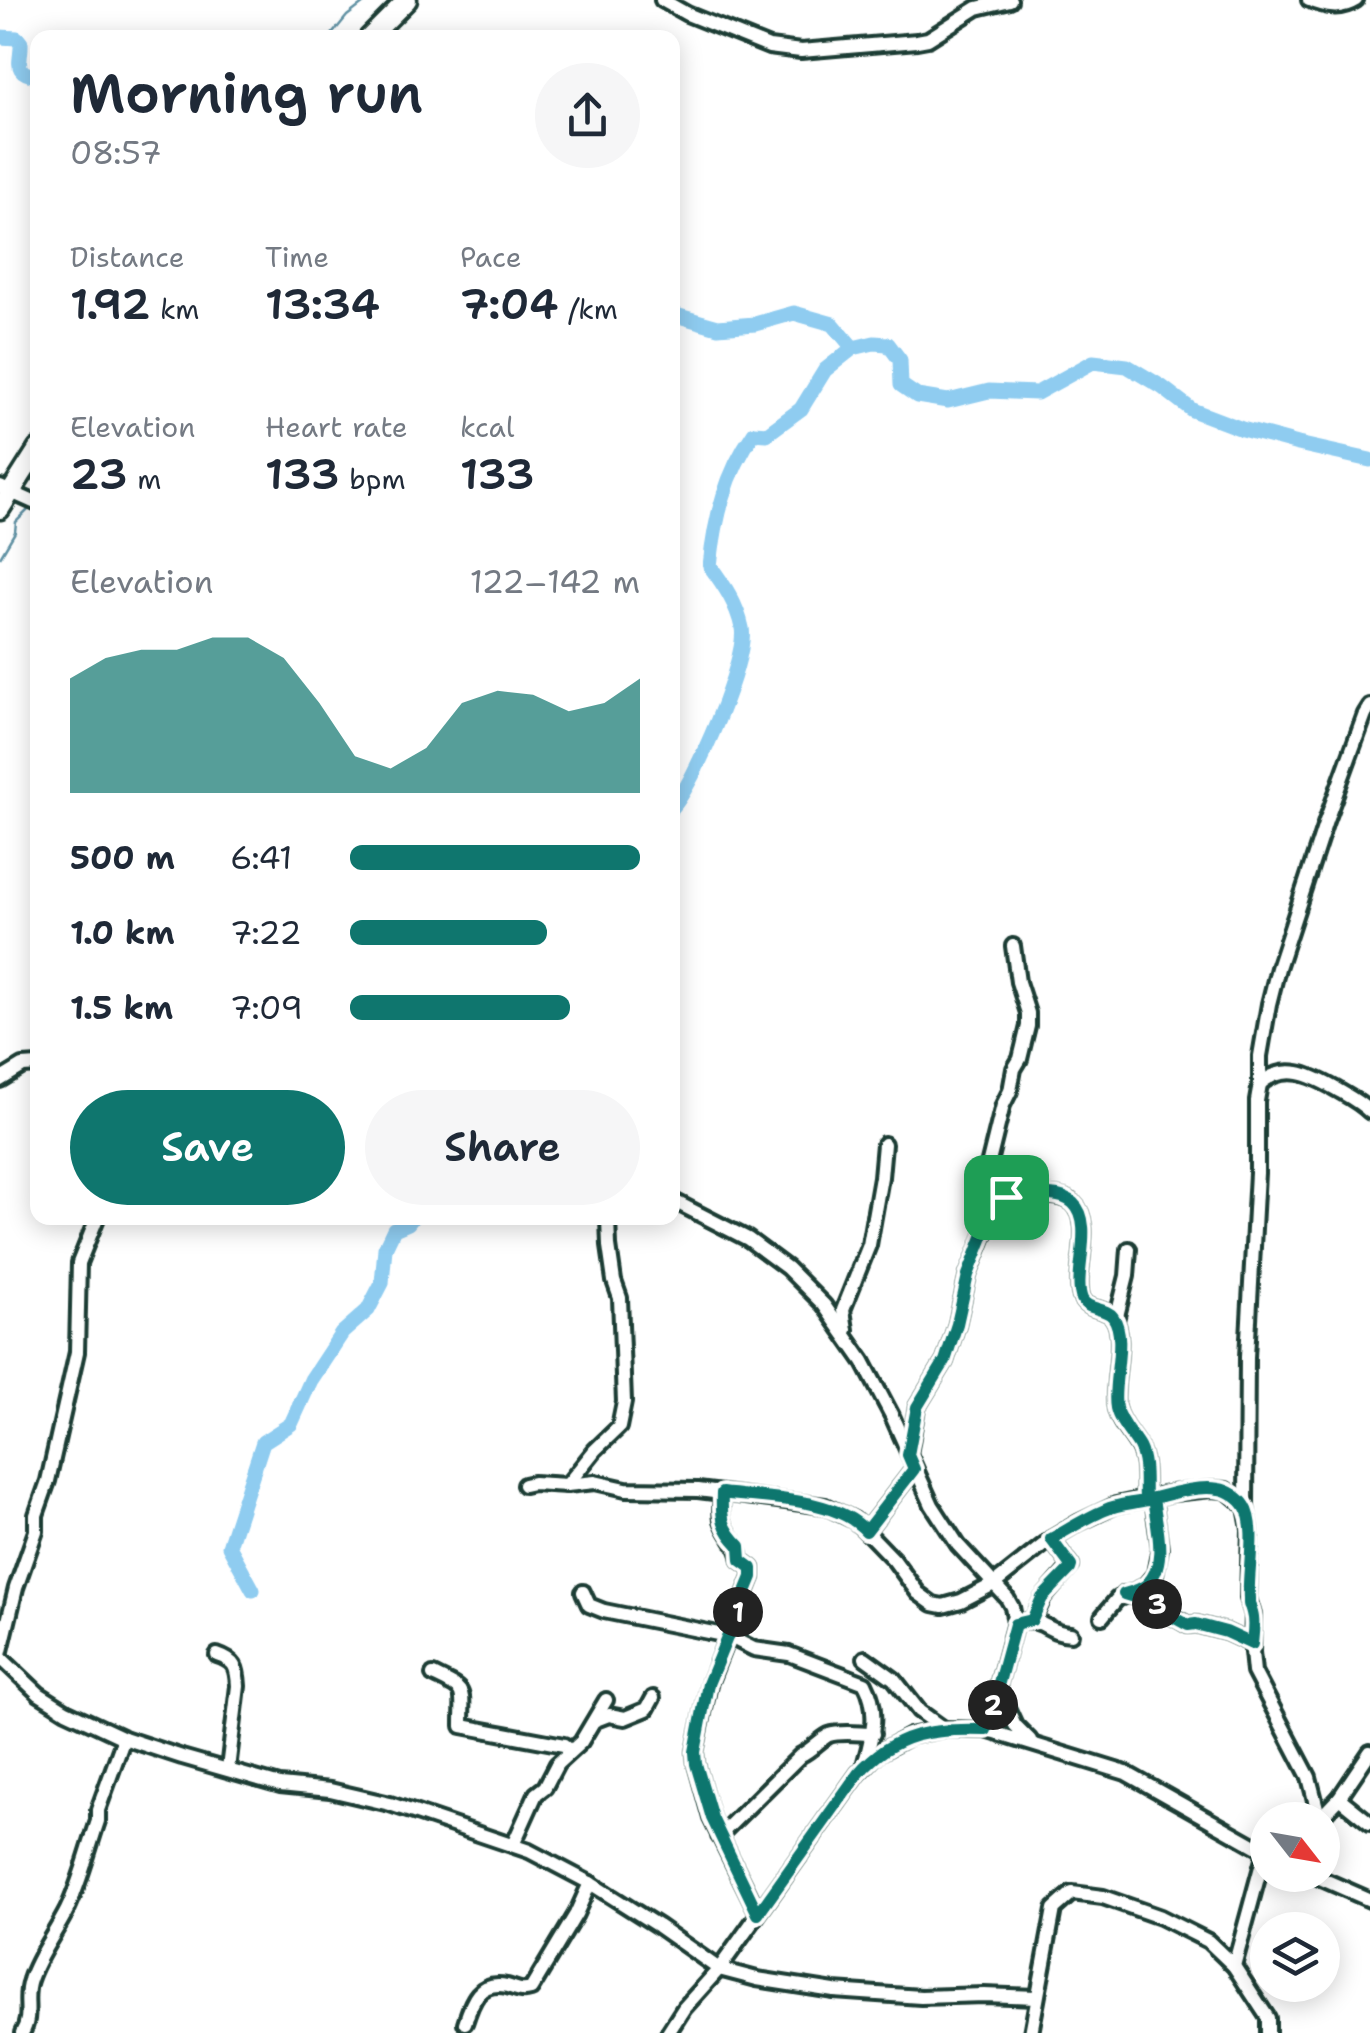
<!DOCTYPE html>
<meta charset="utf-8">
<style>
body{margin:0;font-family:"Shantell Sans",sans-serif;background:#f6f6f7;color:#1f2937;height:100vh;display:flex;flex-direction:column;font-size:38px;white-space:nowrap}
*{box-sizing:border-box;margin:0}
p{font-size:32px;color:#747a83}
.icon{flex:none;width:55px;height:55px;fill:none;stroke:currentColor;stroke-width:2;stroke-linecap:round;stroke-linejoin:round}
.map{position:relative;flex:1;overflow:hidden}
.drawer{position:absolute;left:30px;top:30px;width:650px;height:1195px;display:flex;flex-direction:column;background:#fff;border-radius:20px;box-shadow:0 5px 25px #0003}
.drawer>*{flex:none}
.needle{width:65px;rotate:121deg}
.controls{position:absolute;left:1250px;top:1802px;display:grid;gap:20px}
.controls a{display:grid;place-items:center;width:90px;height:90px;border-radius:50%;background:#fff;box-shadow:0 5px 25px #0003;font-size:50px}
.pin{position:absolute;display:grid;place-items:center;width:85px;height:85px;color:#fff;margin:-42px;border-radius:20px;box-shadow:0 5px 15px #0006}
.km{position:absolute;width:50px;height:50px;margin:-25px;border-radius:50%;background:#222;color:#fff;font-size:28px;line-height:50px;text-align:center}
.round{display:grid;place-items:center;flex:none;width:105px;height:105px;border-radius:52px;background:#f6f6f7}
.overview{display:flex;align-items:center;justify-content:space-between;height:170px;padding:0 40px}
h1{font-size:55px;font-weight:600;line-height:75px}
.stats{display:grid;grid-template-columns:repeat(3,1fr);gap:15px;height:170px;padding:10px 40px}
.stats div{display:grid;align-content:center}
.stats b{font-size:42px;font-weight:600}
.stats small{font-size:28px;font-weight:400}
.stats p{font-size:28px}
.chart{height:280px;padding:20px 40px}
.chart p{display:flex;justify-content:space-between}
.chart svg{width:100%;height:180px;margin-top:10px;fill:#0f766e;opacity:.7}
.primary-button{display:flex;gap:20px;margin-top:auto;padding:20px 40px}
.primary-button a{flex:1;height:115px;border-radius:60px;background:#0f766e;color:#fff;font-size:40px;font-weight:600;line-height:115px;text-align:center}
.primary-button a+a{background:#f6f6f7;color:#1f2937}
ul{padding:0 40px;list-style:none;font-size:32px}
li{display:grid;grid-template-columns:160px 120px 1fr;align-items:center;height:75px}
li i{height:25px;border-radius:12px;background:#0f766e}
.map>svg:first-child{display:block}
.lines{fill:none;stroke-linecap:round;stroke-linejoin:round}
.stream{stroke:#6293a5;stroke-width:2.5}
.river{stroke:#8fccf0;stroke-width:15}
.minor-casing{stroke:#1f3d34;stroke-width:20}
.major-casing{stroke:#1f3d34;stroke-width:25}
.minor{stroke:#fff;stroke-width:12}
.major{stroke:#fff;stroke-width:18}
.route-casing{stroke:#fff;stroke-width:20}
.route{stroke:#0f766e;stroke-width:12}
</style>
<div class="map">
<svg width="1370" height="2033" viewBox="0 0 1370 2033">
<rect width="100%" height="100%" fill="#fff"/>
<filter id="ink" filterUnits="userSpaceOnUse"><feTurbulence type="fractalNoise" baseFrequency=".01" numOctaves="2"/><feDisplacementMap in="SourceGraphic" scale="20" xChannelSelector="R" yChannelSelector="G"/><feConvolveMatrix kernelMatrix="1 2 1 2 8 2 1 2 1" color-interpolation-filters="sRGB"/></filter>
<g filter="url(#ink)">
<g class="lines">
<g class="stream">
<polyline points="329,38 347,16 368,0"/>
<polyline points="0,557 15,532 16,522 30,508"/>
</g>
<g class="river">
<path d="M0,37L17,38L21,43C22,61 11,73 38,76"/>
<polyline points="672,314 718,327 755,324 794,313 833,324 853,348"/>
<path d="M672,808C694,784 748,659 742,628C737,604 724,585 710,566C715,518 726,473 754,433L767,434L801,409L825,370L853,348L874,343L888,344L900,360L901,385L917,396L948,401L989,391L1037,393L1093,362L1127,366L1162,387L1192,410L1242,429L1298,444L1370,460"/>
<polyline points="253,1590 229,1546 263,1442 291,1424 311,1380 342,1333 368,1310 382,1283 385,1248 394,1229 408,1223 412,1218"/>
</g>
<defs>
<g id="minor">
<polyline points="662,0 687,14 769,47 801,51 917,41 928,39 977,8 1010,0"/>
<path d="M1309,0C1327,7 1340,10 1356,0"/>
<polyline points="0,487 38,504"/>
<polyline points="0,1080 23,1066 38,1065"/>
<path d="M1260,1084C1285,1062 1311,1075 1336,1089C1348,1096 1360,1102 1370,1112"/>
<polyline points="672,1200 748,1239 787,1268 824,1305 863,1361 892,1416 932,1505 958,1545 1007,1598 1012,1607 1015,1623 986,1730"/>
<path d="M994,1209L999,1201L1006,1197C1024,1197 1060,1191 1073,1203C1096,1224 1072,1275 1082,1299C1087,1311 1106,1307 1113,1317C1128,1337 1111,1384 1116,1408C1119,1423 1132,1435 1139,1448C1147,1463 1144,1484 1145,1500"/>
<polyline points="1116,1320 1127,1276 1129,1249"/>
<polyline points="846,1330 843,1310 869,1245 881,1177 884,1144"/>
<polyline points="909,1454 917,1407 945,1361 957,1324 968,1275 988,1226 993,1193 989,1162 1003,1105 1010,1091 1014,1069 1020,1059 1028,1026 1028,1013 1018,982 1013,946"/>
<polyline points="524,1485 533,1483 567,1485 595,1482 626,1489 698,1490 825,1506 854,1520 866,1531 914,1469"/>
<polyline points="567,1485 595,1450 619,1427 624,1402 620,1298 614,1281 609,1246 608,1218"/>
<path d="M722,1493C722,1502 720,1512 722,1520C727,1536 739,1543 741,1560L752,1568V1577L728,1636L754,1649L789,1654L865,1683C879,1710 873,1734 865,1762"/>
<polyline points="866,1531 894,1560 918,1593 933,1604 943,1606 961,1601 994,1584 1051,1539 1078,1523 1116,1505 1173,1493 1211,1489 1226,1490 1246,1507"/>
<polyline points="583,1592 589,1605 604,1611 728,1636 709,1684 695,1752 696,1764 711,1818 758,1913"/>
<polyline points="1124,1594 1163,1605 1167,1608 1167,1613 1188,1625 1196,1624 1226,1632 1252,1644"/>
<polyline points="1102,1617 1117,1599 1144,1587 1155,1574 1160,1548 1153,1498"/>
<polyline points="1033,1620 1043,1598 1071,1566 1051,1539"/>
<path d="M1027,1621C1042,1619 1051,1634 1071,1634"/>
<polyline points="0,1655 16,1588 36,1531 36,1515 48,1481 77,1352 79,1263 97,1218"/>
<path d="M217,1655C235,1661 237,1667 238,1686L228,1769"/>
<polyline points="0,1657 39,1694 66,1711 124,1738 182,1757 280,1785 330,1790 390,1804 529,1851 590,1883 658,1926 719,1969 757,1979 834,1991 921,1997 984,1995 1036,1997"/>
<polyline points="865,1658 894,1679 919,1711 944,1729"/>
<path d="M433,1675C468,1692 462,1687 462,1726L564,1745L570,1750"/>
<polyline points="998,1688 1015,1725 1030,1740"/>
<polyline points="596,1720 609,1715 625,1718 647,1709 653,1698"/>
<polyline points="1339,1798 1370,1823"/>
<polyline points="1320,1818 1339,1798 1370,1752"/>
<polyline points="1320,1820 1309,1777 1254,1672 1252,1652 1253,1615 1248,1598 1250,1529 1246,1507 1247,1357 1257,1173 1257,1101 1260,1084 1260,1056 1269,1004 1278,968 1326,821 1365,714 1370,706"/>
<path d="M719,1836L801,1755C812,1750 819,1740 829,1735C841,1731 860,1734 873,1734"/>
<polyline points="513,1845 536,1794 545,1787 557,1764 581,1742 606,1700"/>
<polyline points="1313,1875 1370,1900"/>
<polyline points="1234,1966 1265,1852"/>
<path d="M465,2023C472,2001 479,1980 507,1986C518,1989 521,1992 531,1989L576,1914L590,1883"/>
<path d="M22,2033C33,2015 23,1999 30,1980C38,1955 55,1934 67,1910C80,1883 88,1850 98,1821V1810L124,1738"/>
<polyline points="668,2033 684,2008 719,1969 858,1774 877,1754 910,1736 944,1729 986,1730 1126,1773 1268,1853"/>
<polyline points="1031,2033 1054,1909 1072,1893 1103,1897 1160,1917 1208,1941 1234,1966 1268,2018 1268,2033"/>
</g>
<g id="major">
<polyline points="369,38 407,0"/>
<polyline points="0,509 38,449"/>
</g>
</defs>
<use href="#minor" class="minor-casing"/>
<use href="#major" class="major-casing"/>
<use href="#minor" class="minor"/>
<use href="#major" class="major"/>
</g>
</g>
<g class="lines" filter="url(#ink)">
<defs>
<path id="route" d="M1006,1197L996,1204L968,1275L957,1324L945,1361L917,1407L908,1455L914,1469L866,1531C835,1497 766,1499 722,1493C721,1518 722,1528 740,1546L741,1560L752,1568V1577L708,1684L695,1752L696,1764L712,1818L758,1914L858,1774C894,1732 934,1728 986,1730L1015,1624L1032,1620L1042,1598L1070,1569L1071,1566L1051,1539C1069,1529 1086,1518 1105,1510C1118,1504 1130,1504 1143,1501C1167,1495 1195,1485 1219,1489C1228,1490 1240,1498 1245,1506C1258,1526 1247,1573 1249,1598C1249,1611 1249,1600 1252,1613C1255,1622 1253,1634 1252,1644L1226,1632L1196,1624L1188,1625L1166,1613L1167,1608L1163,1606L1124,1594C1131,1592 1140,1590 1146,1585C1169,1565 1156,1524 1153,1498L1145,1500C1144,1483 1147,1463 1139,1447C1132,1435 1119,1422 1116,1408C1111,1385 1128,1337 1113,1317C1106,1307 1087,1311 1082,1299C1072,1275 1096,1224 1073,1203C1058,1189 1025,1197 1006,1197"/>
</defs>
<use href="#route" class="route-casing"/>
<use href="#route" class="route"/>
</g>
</svg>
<div class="controls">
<a><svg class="needle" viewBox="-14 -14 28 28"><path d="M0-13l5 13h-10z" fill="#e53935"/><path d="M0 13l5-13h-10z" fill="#747a83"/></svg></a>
<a><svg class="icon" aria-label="layers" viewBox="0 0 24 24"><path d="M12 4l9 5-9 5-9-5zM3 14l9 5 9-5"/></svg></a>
</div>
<div class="pin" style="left:1006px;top:1197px;background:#1e9e55"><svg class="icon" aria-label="arrive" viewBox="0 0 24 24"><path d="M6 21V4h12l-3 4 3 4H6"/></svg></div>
<b class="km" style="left:738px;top:1612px">1</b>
<b class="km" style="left:993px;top:1705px">2</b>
<b class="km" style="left:1157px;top:1604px">3</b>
<section class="drawer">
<div class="overview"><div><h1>Morning run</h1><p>08:57</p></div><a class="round"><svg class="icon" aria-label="share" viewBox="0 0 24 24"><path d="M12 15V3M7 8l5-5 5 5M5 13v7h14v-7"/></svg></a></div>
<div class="stats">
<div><p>Distance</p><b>1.92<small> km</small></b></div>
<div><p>Time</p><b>13:34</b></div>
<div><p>Pace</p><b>7:04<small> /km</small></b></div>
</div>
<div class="stats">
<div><p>Elevation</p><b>23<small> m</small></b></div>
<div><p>Heart rate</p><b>133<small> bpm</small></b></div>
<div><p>kcal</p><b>133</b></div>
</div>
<div class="chart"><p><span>Elevation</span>122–142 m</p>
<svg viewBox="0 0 160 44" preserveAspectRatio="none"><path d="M0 44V16L10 11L20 9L30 9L40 6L50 6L60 11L70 22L80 35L90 38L100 33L110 22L120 19L130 20L140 24L150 22L160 16V44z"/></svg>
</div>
<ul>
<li><b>500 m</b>6:41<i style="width:100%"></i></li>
<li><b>1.0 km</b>7:22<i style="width:68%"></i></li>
<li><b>1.5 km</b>7:09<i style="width:76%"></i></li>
</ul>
<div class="primary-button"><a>Save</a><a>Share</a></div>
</section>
</div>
